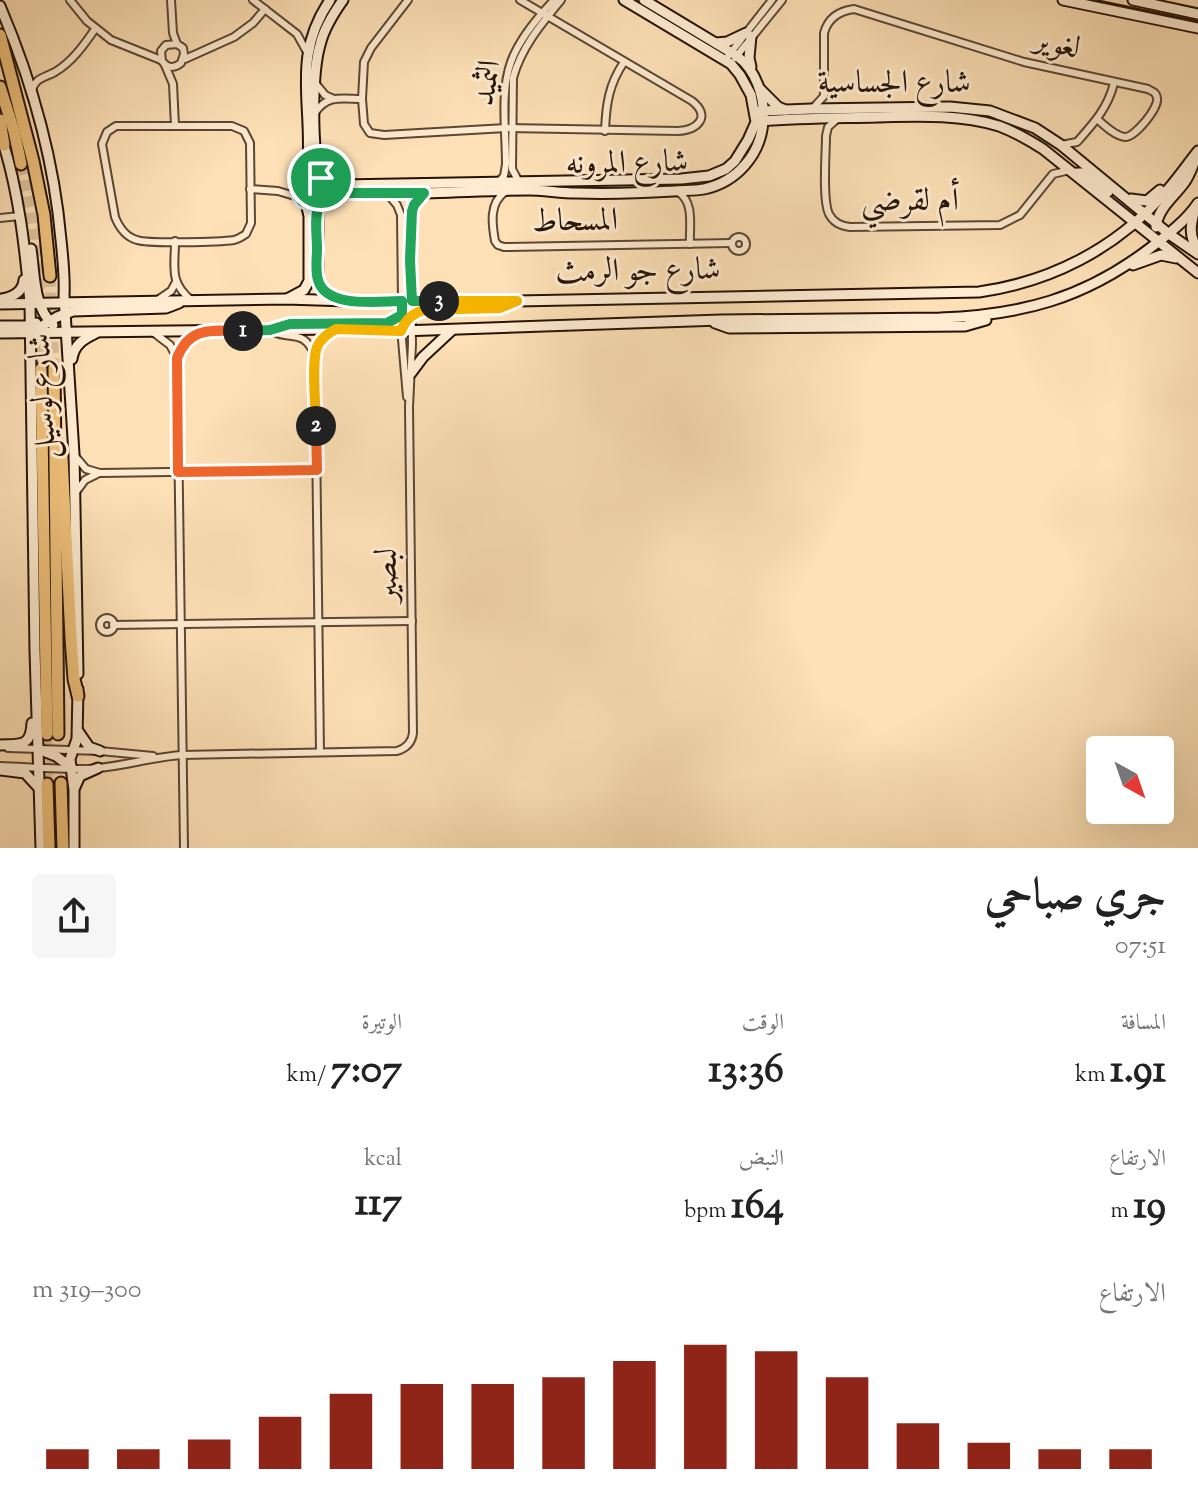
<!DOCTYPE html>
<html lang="ar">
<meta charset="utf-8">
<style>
body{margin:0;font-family:"Sorts Mill Goudy",Amiri,serif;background:#f6f6f6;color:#222;direction:rtl;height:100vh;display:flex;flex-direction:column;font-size:30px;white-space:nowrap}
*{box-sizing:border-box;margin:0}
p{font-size:26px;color:#767676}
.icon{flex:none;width:44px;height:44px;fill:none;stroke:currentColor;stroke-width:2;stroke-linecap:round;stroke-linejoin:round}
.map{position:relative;height:848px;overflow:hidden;direction:ltr}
.panel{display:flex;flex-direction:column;background:#fff;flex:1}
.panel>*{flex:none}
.needle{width:52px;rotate:140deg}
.controls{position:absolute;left:1086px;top:736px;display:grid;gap:16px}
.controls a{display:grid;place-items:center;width:88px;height:88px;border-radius:8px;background:#fff;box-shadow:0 8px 32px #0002;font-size:40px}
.pin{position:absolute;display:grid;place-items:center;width:68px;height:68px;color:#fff;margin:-34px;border:4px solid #fff;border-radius:50%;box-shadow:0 2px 8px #0007}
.km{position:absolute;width:40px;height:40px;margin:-20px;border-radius:50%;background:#222;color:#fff;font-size:22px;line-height:40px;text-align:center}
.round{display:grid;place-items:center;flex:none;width:84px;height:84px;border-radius:8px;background:#f6f6f6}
.head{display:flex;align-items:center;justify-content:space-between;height:136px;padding:0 32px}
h1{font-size:44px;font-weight:800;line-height:60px}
.figures{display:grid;grid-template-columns:repeat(3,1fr);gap:12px;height:136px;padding:8px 32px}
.figures div{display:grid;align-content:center}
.figures b{font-size:40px;font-weight:800}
.figures small{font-size:22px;font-weight:400}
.figures p{font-size:22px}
.chart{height:224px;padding:16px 32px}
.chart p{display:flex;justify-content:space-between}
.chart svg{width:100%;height:144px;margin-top:8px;stroke:#8f2418;stroke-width:6}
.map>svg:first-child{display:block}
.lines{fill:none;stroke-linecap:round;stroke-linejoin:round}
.highway-tunnel{stroke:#ddc19c;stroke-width:11;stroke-dasharray:11 5.5;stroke-linecap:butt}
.street-casing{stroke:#5c4634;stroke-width:10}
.secondary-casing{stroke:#261308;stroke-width:13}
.highway-casing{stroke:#261308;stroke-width:15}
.street{stroke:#feebd0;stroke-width:6}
.secondary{stroke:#feebd0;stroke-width:9}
.highway{stroke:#eec07b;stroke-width:11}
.tram{stroke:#261308;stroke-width:2}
.split-1-casing{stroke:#fff;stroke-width:16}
.split-2-casing{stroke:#fff;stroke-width:16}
.split-3-casing{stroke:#fff;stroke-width:16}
.split-4-casing{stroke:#fff;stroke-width:16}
.split-1{stroke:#22a559;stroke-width:10}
.split-2{stroke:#f0652b;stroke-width:10}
.split-3{stroke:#f5b400;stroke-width:10}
.split-4{stroke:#22a559;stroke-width:10}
.labels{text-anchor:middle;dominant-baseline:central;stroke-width:6;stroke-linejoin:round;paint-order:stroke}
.street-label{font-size:32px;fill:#261308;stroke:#feebd0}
</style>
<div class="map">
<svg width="1198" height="848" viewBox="0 0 1198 848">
<rect width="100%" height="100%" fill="#fde0b6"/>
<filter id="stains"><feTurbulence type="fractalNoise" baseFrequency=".0025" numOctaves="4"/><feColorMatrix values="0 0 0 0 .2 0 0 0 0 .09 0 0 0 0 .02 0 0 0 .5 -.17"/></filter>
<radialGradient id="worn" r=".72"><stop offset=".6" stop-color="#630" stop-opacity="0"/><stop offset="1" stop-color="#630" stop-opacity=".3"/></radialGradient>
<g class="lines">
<g class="highway-tunnel">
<path d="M21,164C28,203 36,242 39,281C41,310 41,339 41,369"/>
<polyline points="50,276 54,368"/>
<polyline points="47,784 47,734"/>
</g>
<defs>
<g id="street">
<polyline points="70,0 87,21 111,40 161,60"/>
<path d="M171,0L173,33L177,44L183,48L184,54L181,63C174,69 167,68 162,61L161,51L166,45L177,44"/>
<polyline points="253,0 297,34 307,52"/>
<path d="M408,0L371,48L364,62L362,99L364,124L370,133L384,135L506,128L678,131C697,130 712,117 692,101L520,0"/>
<polyline points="735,58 782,0"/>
<polyline points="185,59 234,37 253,23 265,9"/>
<polyline points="725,60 772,0"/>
<polyline points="165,65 173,84 175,126"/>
<polyline points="316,84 325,95 334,99"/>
<path d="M32,92C34,78 44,78 55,72C72,62 84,45 95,29"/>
<path d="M814,107L824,96V33C828,18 839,11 854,9L1024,62L1148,89C1153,92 1156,92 1157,98C1159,108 1135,137 1125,137C1115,136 1104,125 1097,119"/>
<path d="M315,113C327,94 343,99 362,99"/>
<path d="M836,120L828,127L826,136C826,153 822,200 829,214C833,222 841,226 850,227L1000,225L1020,215L1053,174L1070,170"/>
<path d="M116,126H232L244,131L250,143L251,223L246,234C241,237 239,239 234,240C220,242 149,244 137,240C126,237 119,227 115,217L102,144L107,132Z"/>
<path d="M605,131C606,104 609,84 624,62"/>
<path d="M1061,145L1077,142C1093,124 1108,108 1114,83"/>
<path d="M519,182L512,169L513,78C521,48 541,24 561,0"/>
<path d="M497,183L504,176L506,164C506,132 500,92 511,62C519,39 537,18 554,0"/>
<polyline points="250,189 278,191 298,197"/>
<path d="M505,192C489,203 492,224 495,241L498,245L504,247L731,243"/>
<path d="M678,192C695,202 689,227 690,244"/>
<polyline points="387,193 397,205 401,215 402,301"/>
<polyline points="0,218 20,216"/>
<circle cx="739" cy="244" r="7"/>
<path d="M175,241C175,267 169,282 191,300"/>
<polyline points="159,299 171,291 176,282"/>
<polyline points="401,328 407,397"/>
<polyline points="153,332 170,345 177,358"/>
<path d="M273,332C293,340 303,329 315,355"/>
<polyline points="75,456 86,469 100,473 317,470"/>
<polyline points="76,492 85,480 97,474"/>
<circle cx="107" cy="625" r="7"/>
<polyline points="113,625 412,621"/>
<polyline points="8,748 100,751 153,756"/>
<polyline points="320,752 315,355 321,340 333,331"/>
<path d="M0,766C27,767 55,769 82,769C116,769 149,757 182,755L397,751C407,748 412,742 413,733L409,407L412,344L410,228L414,205L424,193"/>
<polyline points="184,848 177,358 183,345 200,331"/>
</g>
<g id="secondary">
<polyline points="1063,0 1198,28"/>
<polyline points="1133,0 1198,14"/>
<path d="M0,6C32,81 54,159 61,240C63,259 65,277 64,296L74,454L78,674"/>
<polyline points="716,43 727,42 746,33"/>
<polyline points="751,67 749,58 751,36"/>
<polyline points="760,89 778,107 785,110"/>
<polyline points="760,111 811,109 950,107 990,111 1035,128 1061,145 1169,234 1198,254"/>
<path d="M760,121C799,118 838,118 877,117C918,116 959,114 999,126C1015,132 1029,140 1043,149L1198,273"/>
<path d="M2,139C19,192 25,248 30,303L35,651L41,848"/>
<polyline points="1077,173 1084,173 1108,192"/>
<path d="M303,178L314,175L324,181L327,192C320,208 298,209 297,190C297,180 307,173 308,162C312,100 292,56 330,0"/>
<path d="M321,178C311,152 312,72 320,45C324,28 333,14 343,0"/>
<polyline points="324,181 341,185 681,179 709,176 726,169 735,161 748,140 756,122 751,95 740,75 731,64 624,0"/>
<path d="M323,199C344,187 382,193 407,193C447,193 488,190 528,190C544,190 560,193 576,193C609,194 641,193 673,191C683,190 694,191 704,189C737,182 761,154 763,121C765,97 756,70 737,56L644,0"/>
<polyline points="1131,199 1147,201 1160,190"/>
<path d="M320,202L318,216V280C322,290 327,294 337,297"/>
<path d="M1195,208C1191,224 1188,235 1198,250"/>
<path d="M1156,227C1158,208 1173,198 1184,183C1190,175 1192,167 1196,158"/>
<path d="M31,249C35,274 33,306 53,325"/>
<polyline points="1133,265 1161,255 1176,258"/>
<polyline points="289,298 304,290 309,281 309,216 306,203"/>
<path d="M2,299C13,297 23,292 24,280"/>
<path d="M0,304L286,299L348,301H517L979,292C1050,282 1115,249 1163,195C1176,181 1186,166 1198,151"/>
<path d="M348,323C380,323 392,329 412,301"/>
<polyline points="715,323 729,328 965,326 986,320"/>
<polyline points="0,326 26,326 36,323"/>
<path d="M401,331C405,320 413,313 424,310L500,308L510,304"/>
<polyline points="32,332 57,317 73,311 166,308 179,303"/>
<path d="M0,333L336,329L401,331L721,320L940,318C1021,315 1083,299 1149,249C1166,236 1186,221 1198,203"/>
<path d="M72,359C74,344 84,339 96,333"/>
<polyline points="411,373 423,357 452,330"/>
<polyline points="78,731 89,747 100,751"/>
<path d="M0,745C19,744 31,748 32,723"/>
<polyline points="38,749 56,756 72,768"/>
<polyline points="0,770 25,773 38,787"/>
<polyline points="75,787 80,776 98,768"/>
<polyline points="74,848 74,790 70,759 77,739 78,689"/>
</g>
<g id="highway">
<polyline points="0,35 33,161 44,215 50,276"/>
<polyline points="0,87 14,131 21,164"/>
<polyline points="0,120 4,145"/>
<polyline points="54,368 58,734"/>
<polyline points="41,369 47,734"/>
<polyline points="62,457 71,638 74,679 78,696"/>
<polyline points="61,783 63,848"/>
<polyline points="47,784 49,848"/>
</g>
</defs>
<use href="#street" class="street-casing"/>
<use href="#secondary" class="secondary-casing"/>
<use href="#highway" class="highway-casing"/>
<use href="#street" class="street"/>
<use href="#secondary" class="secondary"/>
<use href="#highway" class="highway"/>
<polyline class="tram" points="1096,0 1198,21"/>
</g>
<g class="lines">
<defs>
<path id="split-1" d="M243,331L270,330L290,324L387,323L402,315V301C379,301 326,309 318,280C315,270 317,259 317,249C317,236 314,217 319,205C324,193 332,192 321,178"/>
<path id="split-2" d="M243,331C213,331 190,325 177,358L178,472L317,470L316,426"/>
<path id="split-3" d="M316,426C316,407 311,363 317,347C321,338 328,334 336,329L401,331C405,320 413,313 424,310L500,308L517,301H439"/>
<polyline id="split-4" points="321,178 310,175 300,181 298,194 302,201 313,205 338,193 424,193 414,205 412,211 410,260 412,301 439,301"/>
</defs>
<use href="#split-1" class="split-1-casing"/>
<use href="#split-2" class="split-2-casing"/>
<use href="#split-3" class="split-3-casing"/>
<use href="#split-4" class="split-4-casing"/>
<use href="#split-1" class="split-1"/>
<use href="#split-2" class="split-2"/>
<use href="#split-3" class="split-3"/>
<use href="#split-4" class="split-4"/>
</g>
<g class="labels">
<g class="street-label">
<text transform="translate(1057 45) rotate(14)">لغوير</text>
<text transform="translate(488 83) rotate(-81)">الثميد</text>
<text x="894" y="84">شارع الجساسية</text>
<text transform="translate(627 164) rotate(-1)">شارع المرونه</text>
<text x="910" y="202">أم لقرضي</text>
<text transform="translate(575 222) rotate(-1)">المسحاط</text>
<text transform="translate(638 272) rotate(-1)">شارع جو الرمث</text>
<text transform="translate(44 396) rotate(-93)">شارع لوسيل</text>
<text transform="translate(388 575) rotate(-90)">لبصير</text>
</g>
</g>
<rect width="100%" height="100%" filter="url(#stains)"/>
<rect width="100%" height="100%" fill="url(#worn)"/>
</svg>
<div class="controls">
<a><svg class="needle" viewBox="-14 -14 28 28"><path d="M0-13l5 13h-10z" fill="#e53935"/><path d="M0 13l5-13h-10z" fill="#767676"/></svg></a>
</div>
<div class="pin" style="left:321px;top:178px;background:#1e9e55"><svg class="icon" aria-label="arrive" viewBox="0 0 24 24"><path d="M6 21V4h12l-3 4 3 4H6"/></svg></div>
<b class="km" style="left:243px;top:331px">1</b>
<b class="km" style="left:316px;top:426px">2</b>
<b class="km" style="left:439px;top:301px">3</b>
</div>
<section class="panel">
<div class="head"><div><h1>جري صباحي</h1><p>07:51</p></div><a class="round"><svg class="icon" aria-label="share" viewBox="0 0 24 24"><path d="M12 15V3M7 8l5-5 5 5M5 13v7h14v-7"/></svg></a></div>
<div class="figures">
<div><p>المسافة</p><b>1.91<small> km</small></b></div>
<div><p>الوقت</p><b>13:36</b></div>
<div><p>الوتيرة</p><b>7:07<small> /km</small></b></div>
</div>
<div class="figures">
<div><p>الارتفاع</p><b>19<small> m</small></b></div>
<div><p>النبض</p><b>164<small> bpm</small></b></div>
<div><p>kcal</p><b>117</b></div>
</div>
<div class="chart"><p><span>الارتفاع</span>300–319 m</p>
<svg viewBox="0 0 160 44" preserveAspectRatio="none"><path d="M5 44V38M15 44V38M25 44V35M35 44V28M45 44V21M55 44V18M65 44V18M75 44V16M85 44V11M95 44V6M105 44V8M115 44V16M125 44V30M135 44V36M145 44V38M155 44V38"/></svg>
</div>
</section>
